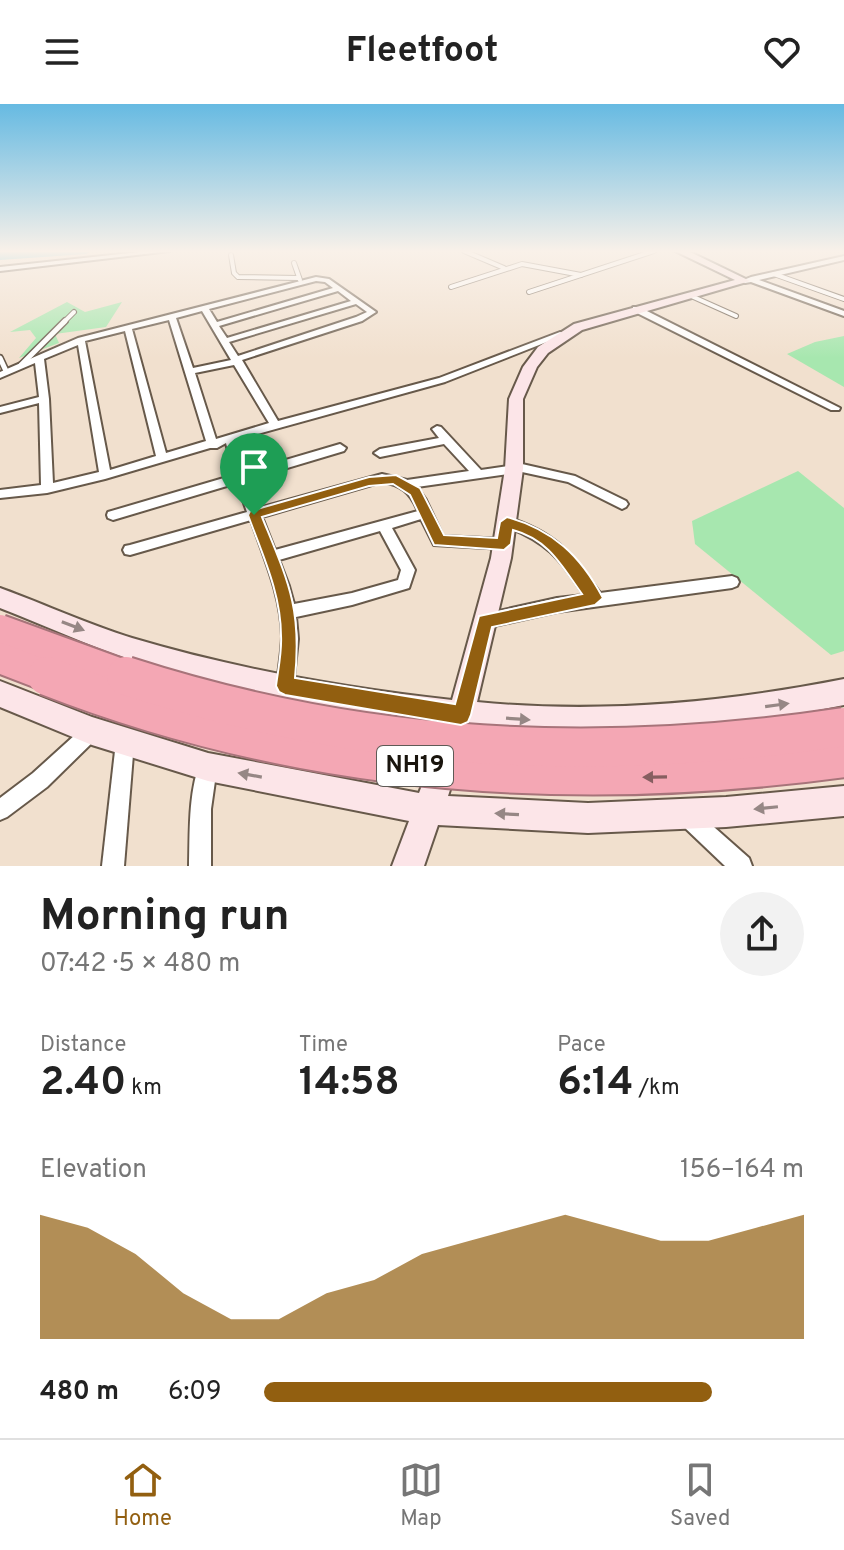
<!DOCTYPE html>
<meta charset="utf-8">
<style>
body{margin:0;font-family:Overpass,sans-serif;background:#f2f2f2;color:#222;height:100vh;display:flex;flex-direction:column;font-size:30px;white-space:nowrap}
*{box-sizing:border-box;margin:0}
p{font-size:26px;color:#767676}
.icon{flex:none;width:44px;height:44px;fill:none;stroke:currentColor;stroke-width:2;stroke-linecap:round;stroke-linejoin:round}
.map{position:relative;height:762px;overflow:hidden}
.drawer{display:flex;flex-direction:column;background:#fff;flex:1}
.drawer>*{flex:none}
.pin{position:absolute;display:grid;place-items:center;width:68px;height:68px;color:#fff;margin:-82px -34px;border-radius:50% 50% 50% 0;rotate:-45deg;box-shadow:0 0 8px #0007}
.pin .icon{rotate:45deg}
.round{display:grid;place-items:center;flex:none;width:84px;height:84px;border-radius:42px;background:#f2f2f2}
.head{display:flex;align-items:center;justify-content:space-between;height:136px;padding:0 40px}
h1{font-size:44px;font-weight:700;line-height:60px}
.figures{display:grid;grid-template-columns:repeat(3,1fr);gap:12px;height:136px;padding:8px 40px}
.figures div{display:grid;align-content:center}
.figures b{font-size:40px;font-weight:700}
.figures small{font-size:22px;font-weight:400}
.figures p{font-size:22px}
.chart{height:224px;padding:16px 40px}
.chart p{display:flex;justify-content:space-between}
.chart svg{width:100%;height:144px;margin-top:8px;fill:#925f10;opacity:.7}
ul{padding:0 40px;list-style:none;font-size:26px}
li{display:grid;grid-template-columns:128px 96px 1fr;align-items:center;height:60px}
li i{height:20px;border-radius:10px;background:#925f10}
header{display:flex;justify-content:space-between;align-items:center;height:104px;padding:0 40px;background:#fff;font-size:36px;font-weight:700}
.menu{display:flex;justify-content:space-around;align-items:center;height:112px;border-top:2px solid #e0e0e0;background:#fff;font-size:22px;color:#767676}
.menu a{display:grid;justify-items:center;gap:4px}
.menu .selected{color:#925f10}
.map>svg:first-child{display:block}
.green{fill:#a7e7af}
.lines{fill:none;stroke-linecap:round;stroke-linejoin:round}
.river{fill:#43c2da;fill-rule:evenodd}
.lane-far1-casing{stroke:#67594a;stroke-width:6}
.lane-casing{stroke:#67594a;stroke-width:8}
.street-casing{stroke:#67594a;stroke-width:4}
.secondary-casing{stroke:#67594a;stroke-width:4}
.lane-far1{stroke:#fff;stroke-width:4}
.lane{stroke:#fff;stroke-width:5}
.street{fill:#fff;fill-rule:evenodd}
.secondary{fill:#fce5e8;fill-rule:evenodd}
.highway-bridge-far1-casing{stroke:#a7747a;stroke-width:34;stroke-linecap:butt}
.highway-bridge-casing{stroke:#a7747a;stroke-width:42;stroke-linecap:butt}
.highway-bridge-far1{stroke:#f4a7b4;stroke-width:30}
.highway-bridge{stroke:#f4a7b4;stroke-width:38}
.oneway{fill:#968785}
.oneway2{fill:#865e60}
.route{fill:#925f10;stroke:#fff;stroke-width:2;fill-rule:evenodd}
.labels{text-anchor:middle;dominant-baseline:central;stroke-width:6;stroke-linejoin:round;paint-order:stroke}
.shield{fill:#fff;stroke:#5e5a56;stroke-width:2}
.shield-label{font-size:24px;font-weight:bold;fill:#19140d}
</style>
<header><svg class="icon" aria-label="menu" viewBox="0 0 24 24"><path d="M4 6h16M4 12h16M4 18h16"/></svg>Fleetfoot<svg class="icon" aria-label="heart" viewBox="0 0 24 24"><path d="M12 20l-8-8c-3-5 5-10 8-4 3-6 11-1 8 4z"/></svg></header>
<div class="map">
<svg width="844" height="762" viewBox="0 0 844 762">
<rect width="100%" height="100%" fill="#f1e0ce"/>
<g class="green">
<polygon points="67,198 85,208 122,198 106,223 55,230 59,239 19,254 36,234 30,226 10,228"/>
<polygon points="844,232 844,283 787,250 815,238"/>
<polygon points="798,367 844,404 844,547 831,551 695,440 692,417"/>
</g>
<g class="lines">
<polygon class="river" points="92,147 86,150 0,156 0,148"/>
<defs>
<g id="lane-far1">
<polyline points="464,147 504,164"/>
<polyline points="231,151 234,169 238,173 299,174"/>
<polyline points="294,159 300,176"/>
<polyline points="774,170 844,195"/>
<polyline points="451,183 522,160 581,171"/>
<polyline points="529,188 654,147"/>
<polyline points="689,191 736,212"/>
<polyline points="63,219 74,208"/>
</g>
<g id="lane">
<polyline points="0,254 6,267"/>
<polyline points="21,261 65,217"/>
</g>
<g id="street">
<polygon points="149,147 170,147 0,167 0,163"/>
<polygon points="844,152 844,156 759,176 844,207 844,212 751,178 745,179 741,177 751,173"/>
<path d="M316,173L329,175L376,208L362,217L242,256L278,317L439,274L560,228L567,230L445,278L236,336L245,368L340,340L346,344L344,347L247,376L259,404L382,370L407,376L469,367L444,340L380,353L374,349L380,345L439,334L432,325L437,322L441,323L481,366L522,360L575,372L626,397L628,400L626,403L622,405L568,378L522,368L417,383L426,396L443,432L504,435L509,436L511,440L509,444L504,445L434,441L421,415L392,424L415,466L409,484L352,501L296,513L298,535L293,582L291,588L285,590L279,588L277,582C278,566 282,548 282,532C281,491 264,454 251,416L130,451L125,450L123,446L125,442L130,441L247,408L237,379L113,416L108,414L107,411L108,408L234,371L226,339L217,344H210L105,375L47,389L0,394V386L41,381L39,299L0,309V303L39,293L35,259L0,274V268L78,234ZM316,177L325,178L333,184L217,218L209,205ZM338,187L351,197L227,234L219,222ZM356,200L367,208L356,213L238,252L229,238ZM202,207L231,256L193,264L176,214ZM169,216L206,337L166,349L132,225ZM125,227L156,352L110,366L85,237ZM78,241L99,368L53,379L49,295L44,255ZM234,261L269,319L216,335L195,269ZM382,378C401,381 410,388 418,407L275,446L262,413ZM380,427L401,466L398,476L352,489L294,500L289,482L279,456Z"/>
<polygon points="633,203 639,203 840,304 839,306 831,306 633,207"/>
<path d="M507,413C557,429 570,448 600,489L732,472L737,474L739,478L737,482L732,484L557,508L485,524L480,522L477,517L480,512L485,510L557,494L584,491C559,454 547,437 502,421L501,418L502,415Z"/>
<polygon points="92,618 98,621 101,627 98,633 47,683 7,713 0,716 0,694 33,669 86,621"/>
<polygon points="125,629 131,632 134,638 124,762 102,762 116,638 119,632"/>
<path d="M208,654L215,656L217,663L211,705V762H189C190,728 188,689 201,656Z"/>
<polygon points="690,705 697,708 749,754 752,762 725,762 683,722 680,715 683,708"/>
</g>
<g id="secondary">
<path d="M675,147H688L750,177L582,226L548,249L537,263L523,295V365L511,454L477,598C601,610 722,599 844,575V601C719,626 597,636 471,624L467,631L458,635L449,631L445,621C339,608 233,589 132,556C87,541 44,521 0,504V484C44,500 87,520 132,534C236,565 344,584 452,596L491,454L505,365L509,295L523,263L538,243L574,220L735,176Z"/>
<polygon points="0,577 92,613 208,649 419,689 434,651 444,647 454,651 458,661 448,692 588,699 726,693 844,682 844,712 726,723 588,729 438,721 424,762 392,762 409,717 208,677 92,641 0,603"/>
</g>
</defs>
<use href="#lane-far1" class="lane-far1-casing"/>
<use href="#lane" class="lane-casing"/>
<use href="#street" class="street-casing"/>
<use href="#secondary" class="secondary-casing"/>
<use href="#lane-far1" class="lane-far1"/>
<use href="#lane" class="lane"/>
<use href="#street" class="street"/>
<use href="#secondary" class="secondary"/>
<defs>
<g id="highway-bridge-far1">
<polyline points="0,526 132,574"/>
<polyline points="0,554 52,574"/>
</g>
<g id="highway-bridge">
<path d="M47,572C303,672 573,691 844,654"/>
<path d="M126,572C364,649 598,660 844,623"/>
</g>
</defs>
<use href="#highway-bridge-far1" class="highway-bridge-far1-casing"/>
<use href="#highway-bridge" class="highway-bridge-casing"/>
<use href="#highway-bridge-far1" class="highway-bridge-far1"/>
<use href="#highway-bridge" class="highway-bridge"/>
</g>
<defs><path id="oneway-solid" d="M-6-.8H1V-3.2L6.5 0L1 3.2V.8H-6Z" transform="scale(2)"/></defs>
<g class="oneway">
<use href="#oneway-solid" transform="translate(73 522) rotate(21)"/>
<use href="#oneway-solid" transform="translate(777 601) rotate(-8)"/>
<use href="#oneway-solid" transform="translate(518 615) rotate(4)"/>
<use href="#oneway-solid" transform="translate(250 671) rotate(-170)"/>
<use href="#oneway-solid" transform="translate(766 704) rotate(174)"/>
<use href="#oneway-solid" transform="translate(507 710) rotate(-177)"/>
</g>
<use class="oneway2" href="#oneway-solid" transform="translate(655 673) rotate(179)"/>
<linearGradient id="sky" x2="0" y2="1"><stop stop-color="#66bae2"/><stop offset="0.58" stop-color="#f9f1e9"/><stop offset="1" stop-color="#f9f1e9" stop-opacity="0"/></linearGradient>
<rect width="844" height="254" fill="url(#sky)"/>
<path class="route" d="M396,371L420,384L444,431L497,434L500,418L507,413C553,426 580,451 603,494L595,501L492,523L471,611L468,618L461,621L285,591L279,588L276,582C278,566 282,548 281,532C281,489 262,450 248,411L250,407L369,373ZM393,380L410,391L434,441L504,446L511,440L513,426C549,436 561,461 582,490L479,512L455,600L295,574C302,504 288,477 262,413L369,382Z"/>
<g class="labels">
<rect class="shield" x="377" y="642" width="76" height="40" rx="6"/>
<g class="shield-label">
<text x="415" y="662">NH19</text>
</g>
</g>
</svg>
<div class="pin" style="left:254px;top:411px;background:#1e9e55"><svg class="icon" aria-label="arrive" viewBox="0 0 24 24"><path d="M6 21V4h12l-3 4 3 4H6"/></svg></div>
</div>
<section class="drawer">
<div class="head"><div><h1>Morning run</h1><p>07:42 · 5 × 480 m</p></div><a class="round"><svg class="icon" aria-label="share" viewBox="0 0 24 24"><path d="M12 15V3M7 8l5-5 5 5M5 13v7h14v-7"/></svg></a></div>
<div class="figures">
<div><p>Distance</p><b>2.40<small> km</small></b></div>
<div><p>Time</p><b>14:58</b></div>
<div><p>Pace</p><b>6:14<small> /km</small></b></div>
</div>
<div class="chart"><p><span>Elevation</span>156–164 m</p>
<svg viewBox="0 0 160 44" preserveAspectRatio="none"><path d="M0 44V6L10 10L20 18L30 30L40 38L50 38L60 30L70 26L80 18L90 14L100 10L110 6L120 10L130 14L140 14L150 10L160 6V44z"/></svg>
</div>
<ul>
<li><b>480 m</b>6:09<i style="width:83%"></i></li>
</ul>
</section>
<nav class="menu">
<a class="selected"><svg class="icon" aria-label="home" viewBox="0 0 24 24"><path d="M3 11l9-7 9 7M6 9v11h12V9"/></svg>Home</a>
<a><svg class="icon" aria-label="map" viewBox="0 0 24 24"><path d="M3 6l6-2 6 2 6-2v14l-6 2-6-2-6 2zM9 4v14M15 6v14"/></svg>Map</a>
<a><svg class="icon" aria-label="saved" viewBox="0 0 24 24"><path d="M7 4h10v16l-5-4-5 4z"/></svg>Saved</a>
</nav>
